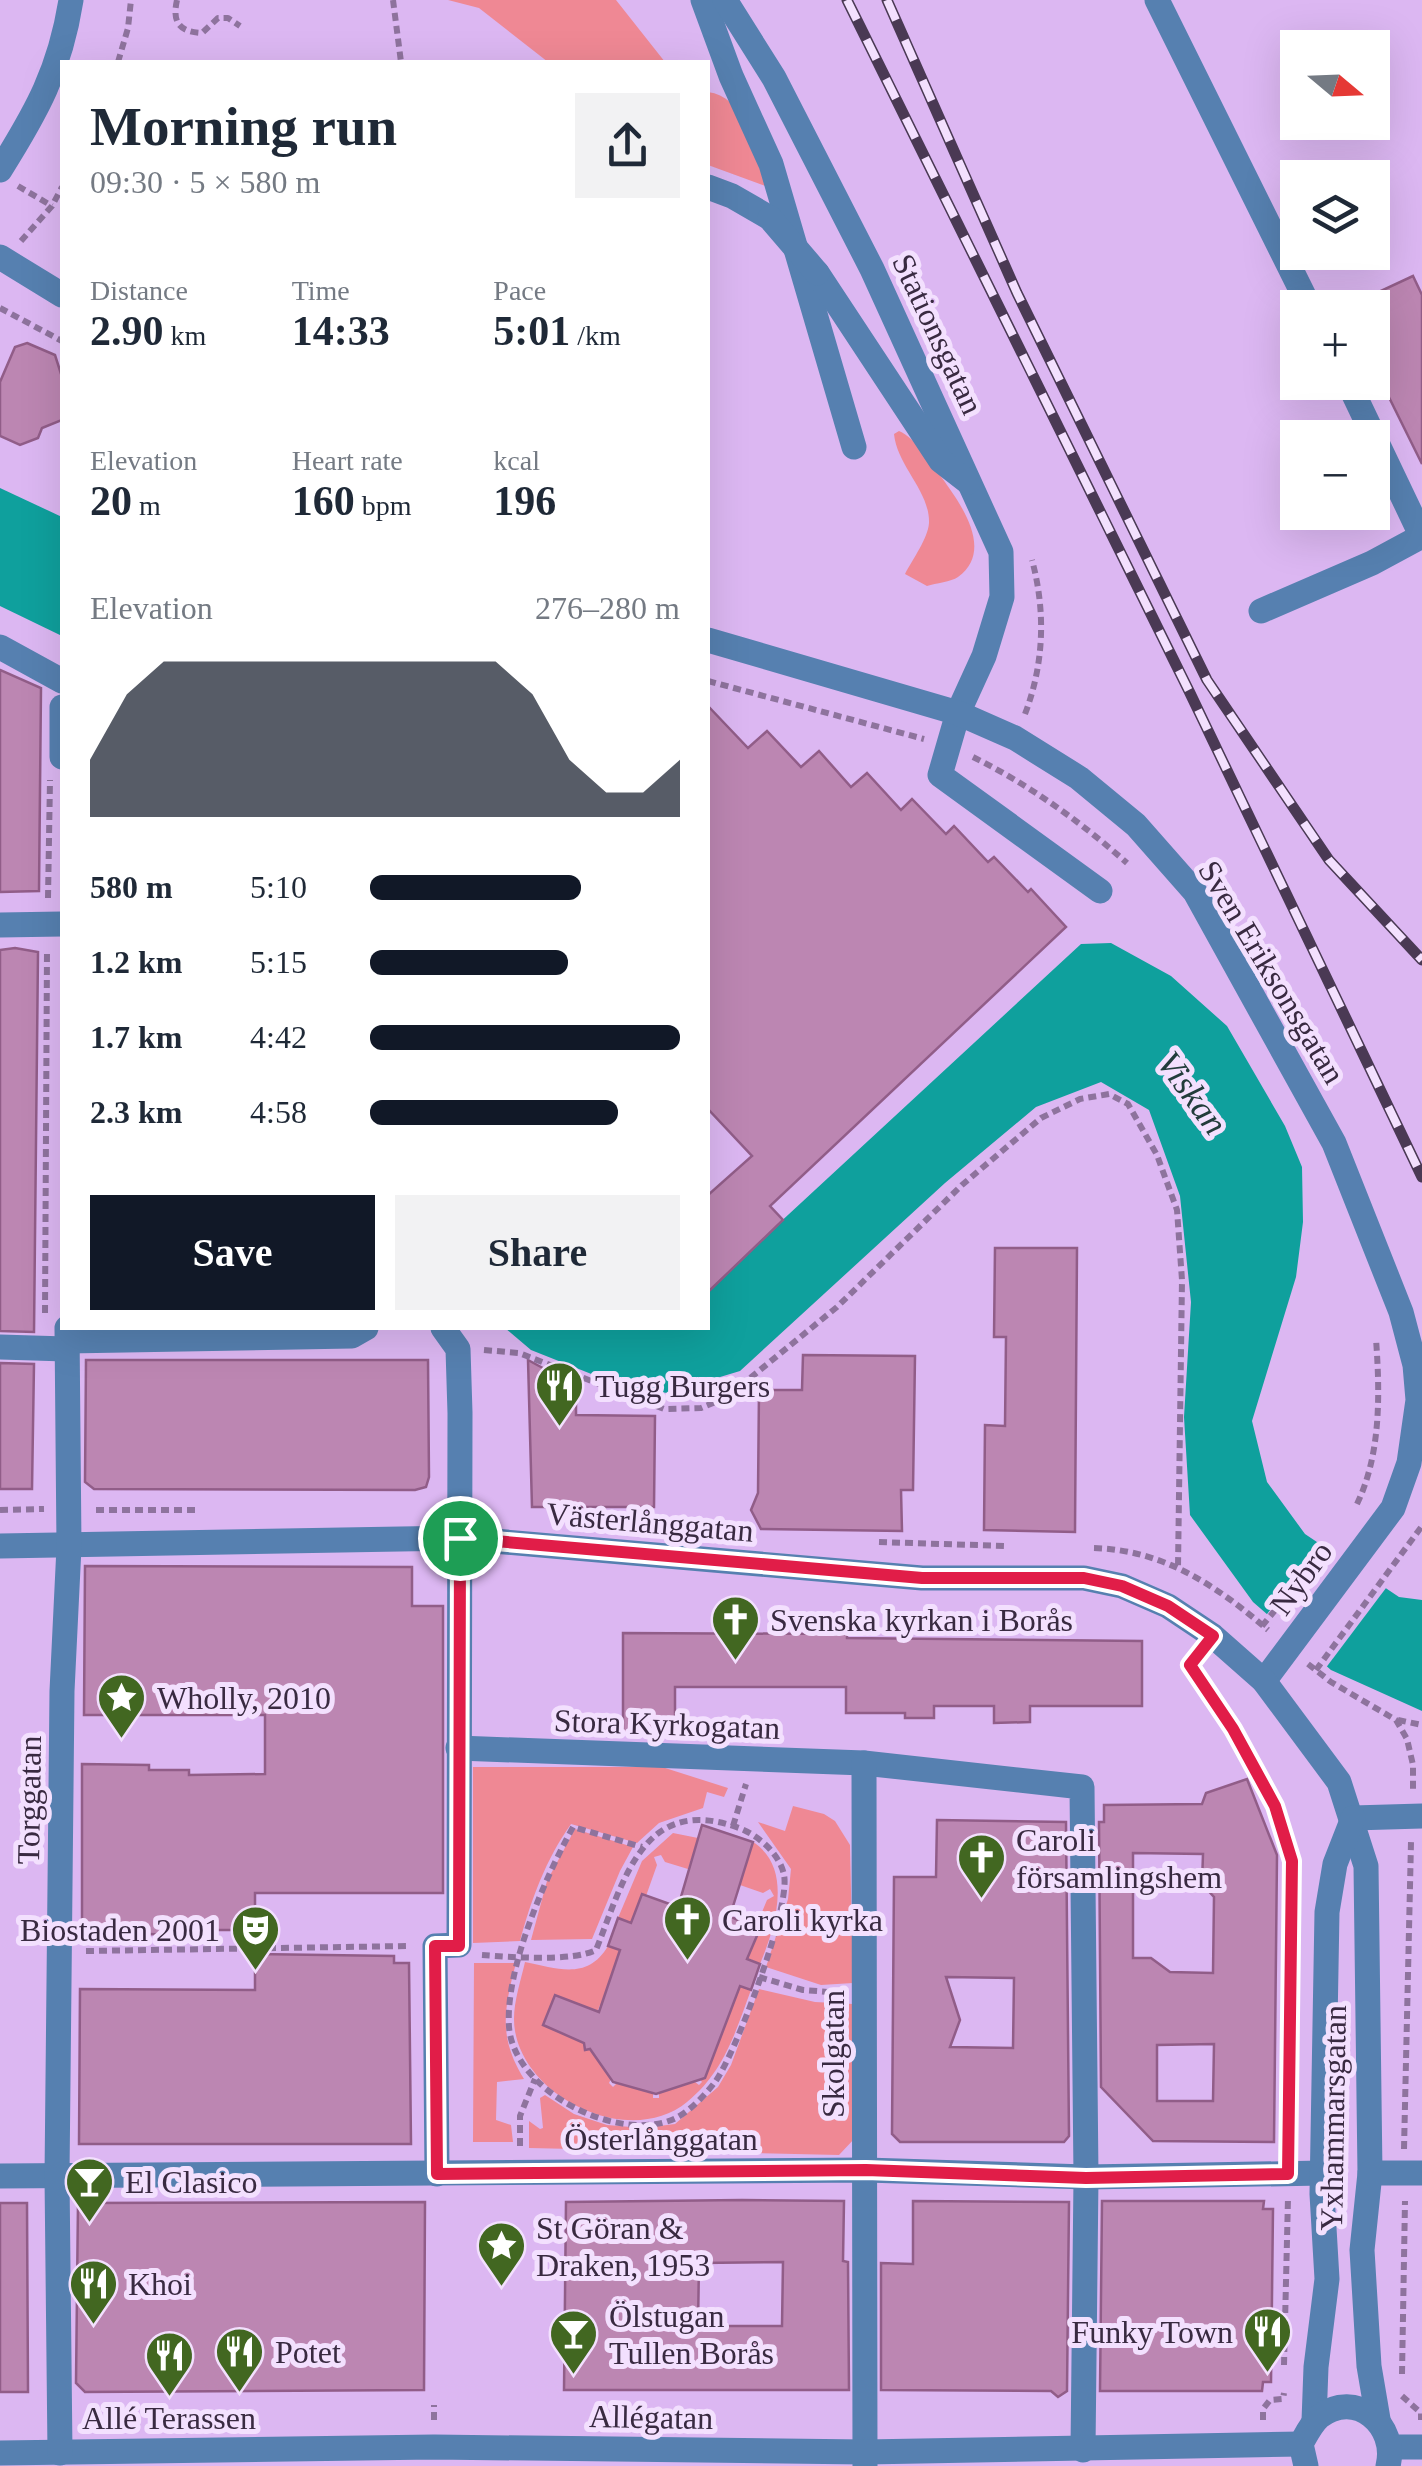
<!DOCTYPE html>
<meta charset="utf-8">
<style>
body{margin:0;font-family:Georgia,serif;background:#f2f2f3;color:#1f2937;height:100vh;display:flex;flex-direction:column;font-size:38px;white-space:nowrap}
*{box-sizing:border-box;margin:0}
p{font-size:32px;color:#747a83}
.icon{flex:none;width:55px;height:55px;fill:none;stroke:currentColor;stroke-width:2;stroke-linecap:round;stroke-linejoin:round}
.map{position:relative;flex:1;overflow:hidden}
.panel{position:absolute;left:60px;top:60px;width:650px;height:1270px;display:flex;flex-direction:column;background:#fff;border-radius:0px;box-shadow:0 10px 40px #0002}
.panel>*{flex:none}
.needle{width:65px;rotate:109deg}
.fabs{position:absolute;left:1280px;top:30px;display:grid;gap:20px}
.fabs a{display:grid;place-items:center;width:110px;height:110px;border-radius:0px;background:#fff;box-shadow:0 10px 40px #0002;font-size:50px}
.pin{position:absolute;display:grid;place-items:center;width:85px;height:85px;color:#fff;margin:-42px;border:5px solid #fff;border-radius:50%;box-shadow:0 2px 10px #0007}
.round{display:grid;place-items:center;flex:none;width:105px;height:105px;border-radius:0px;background:#f2f2f3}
.overview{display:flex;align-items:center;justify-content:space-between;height:170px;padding:0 30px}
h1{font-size:55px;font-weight:800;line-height:75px}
.figures{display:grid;grid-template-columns:repeat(3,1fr);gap:15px;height:170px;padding:10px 30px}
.figures div{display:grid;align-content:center}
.figures b{font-size:42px;font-weight:800}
.figures small{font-size:28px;font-weight:400}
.figures p{font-size:28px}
.chart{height:280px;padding:20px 30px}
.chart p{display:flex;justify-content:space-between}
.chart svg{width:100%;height:180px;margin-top:10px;fill:#111827;opacity:.7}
.primary-button{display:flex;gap:20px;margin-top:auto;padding:20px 30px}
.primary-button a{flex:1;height:115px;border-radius:0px;background:#111827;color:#fff;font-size:40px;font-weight:800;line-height:115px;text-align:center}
.primary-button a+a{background:#f2f2f3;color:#1f2937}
ul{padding:0 30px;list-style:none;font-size:32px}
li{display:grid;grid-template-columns:160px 120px 1fr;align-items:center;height:75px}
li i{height:25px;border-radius:12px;background:#111827}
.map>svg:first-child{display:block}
.green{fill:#ef8894}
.water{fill:#0fa09d}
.pier{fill:#dcb7f2}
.building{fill:#bc86b2;stroke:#915d88;stroke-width:2.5;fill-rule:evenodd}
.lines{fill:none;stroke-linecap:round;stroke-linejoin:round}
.path{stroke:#8e739d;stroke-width:6;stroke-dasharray:8 5;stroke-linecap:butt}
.minor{stroke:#5680b0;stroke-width:25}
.rail-casing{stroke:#4a3954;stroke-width:11}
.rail{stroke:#f3e0fe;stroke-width:8;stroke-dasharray:22;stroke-linecap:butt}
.minor-bridge{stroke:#5680b0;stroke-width:25}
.route-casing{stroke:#fff;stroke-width:20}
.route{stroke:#e11d48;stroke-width:12}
.labels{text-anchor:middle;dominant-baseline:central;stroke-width:10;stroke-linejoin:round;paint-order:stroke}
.street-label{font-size:32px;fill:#392a41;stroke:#f3e0fe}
.poi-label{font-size:32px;fill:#392a41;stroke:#f3e0fe;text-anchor:start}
.water-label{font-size:35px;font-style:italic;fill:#223c3b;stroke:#f3e0fe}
</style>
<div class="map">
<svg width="1422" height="2466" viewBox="0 0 1422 2466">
<rect width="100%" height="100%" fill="#dcb7f2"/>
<g class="green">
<polygon points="448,0 616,0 665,62 548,62 479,8"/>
<path d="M708,92C748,97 757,156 768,187L708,165Z"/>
<path d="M899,431C916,438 931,463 942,478C960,503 995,550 958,577C951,582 936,583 927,586L905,574C913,559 928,538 929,523C930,491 897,466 894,434Z"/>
<path d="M473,1767H662L728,1788L724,1797L707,1792L703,1808L659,1823L637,1843L571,1824C546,1859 531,1900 520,1941L473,1943Z"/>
<polygon points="793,1806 824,1814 835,1821 850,1845 853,1983 821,1985 766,1967 788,1899 791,1869 758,1822 785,1831"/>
<polygon points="575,1829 633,1847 620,1871 592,1939 531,1940 547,1881"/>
<polygon points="673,1833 698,1838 688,1869 665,1862 661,1855 654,1857 657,1865 646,1896 642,1895 631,1923 618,1918 642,1861"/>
<path d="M753,1842C794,1868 775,1928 760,1964L744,1956L753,1935L757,1936L759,1932L755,1929L767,1900L774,1896L770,1889L763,1893L740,1885Z"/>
<path d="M608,1946L620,1950L604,2006L600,2005L598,2010L602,2012L596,2027L584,2006L556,1995L543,2025L571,2037L592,2040L584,2044L585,2049H590L611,2079L609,2083L613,2087L617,2083L653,2093V2098H659V2093L695,2082L699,2085L702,2082L699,2078L739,1985L751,1990C735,2033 724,2072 687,2102C631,2148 527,2100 515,2031C511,2009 520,1984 525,1962C559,1969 588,1980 608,1946Z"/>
<path d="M474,1963H516C504,2009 498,2037 524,2079L497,2082L496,2120L511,2125L513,2142H473Z"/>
<polygon points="759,1989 815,2002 853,2004 855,2138 839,2155 529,2148 529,2121 540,2129 543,2128 540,2098 545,2095 574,2114 607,2125 643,2128 675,2124 718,2087 731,2065"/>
</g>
<g class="water">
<polygon points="0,488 62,517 62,636 0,606"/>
<polygon points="1111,943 1171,976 1227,1026 1285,1126 1302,1167 1303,1222 1296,1277 1252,1421 1267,1482 1305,1534 1399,1597 1422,1600 1422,1711 1331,1670 1253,1602 1190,1515 1184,1417 1191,1302 1180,1196 1149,1110 1101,1082 1036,1107 945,1183 740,1371 667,1393 619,1385 531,1350 505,1328 708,1328 708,1289 1081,944"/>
</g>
<polygon class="pier" points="1323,1540 1389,1584 1325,1669 1264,1618"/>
<g class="building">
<polygon points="1413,276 1422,295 1422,464 1372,363 1372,295"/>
<polygon points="27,343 55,355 62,377 62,420 42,428 38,438 20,445 0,436 0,382 15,347"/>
<polygon points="0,670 41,688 39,891 0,892"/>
<polygon points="708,706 748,748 767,731 801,767 819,751 851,787 867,773 901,810 912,799 946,834 954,826 988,862 994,857 1028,892 1031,889 1066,927 770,1206 783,1220 708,1292 708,1195 752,1156 708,1109"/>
<polygon points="15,948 38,952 34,1332 0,1331 0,950"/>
<polygon points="995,1248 1077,1248 1075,1532 984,1530 985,1425 1005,1426 1006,1337 994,1337"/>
<polygon points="803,1355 915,1356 913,1490 901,1490 902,1531 761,1529 751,1510 758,1493 759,1390 802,1390"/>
<polygon points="86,1360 428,1360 429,1477 426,1487 415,1490 94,1489 85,1482"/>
<polygon points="528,1360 576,1386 576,1415 655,1416 654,1507 532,1507"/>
<polygon points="0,1363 34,1364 32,1489 0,1489"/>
<polygon points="85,1566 412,1567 412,1606 443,1606 443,1893 255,1893 255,1930 189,1930 189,1935 149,1934 148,1939 82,1939 82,1764 149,1765 149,1770 189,1770 189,1775 265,1774 265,1715 84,1715"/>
<polygon points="623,1633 847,1634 847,1638 1142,1641 1142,1706 1030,1706 1030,1722 994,1723 994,1706 934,1706 934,1718 905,1718 905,1713 846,1713 846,1687 675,1687 675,1733 623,1733"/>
<path d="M1247,1779L1277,1855L1274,2142L1153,2141L1101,2087L1099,1822H1104V1805L1202,1804L1206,1793ZM1133,1853L1203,1854L1202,1884L1214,1897L1213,1973L1170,1972L1151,1958H1133ZM1214,2044L1213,2101H1157V2045Z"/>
<path d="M937,1820L1066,1822L1069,2136L1064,2142H900L892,2134L894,1877H936ZM946,1977L1014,1978L1013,2048L950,2047L960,2020Z"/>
<polygon points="702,1825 753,1842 730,1916 759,1931 747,1959 760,1964 751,1990 740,1986 705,2078 656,2094 613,2082 590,2049 585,2050 584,2043 543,2025 555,1995 599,2012 620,1950 608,1946 618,1918 631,1923 642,1894 678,1907"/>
<polygon points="255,1954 394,1956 394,1963 409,1963 411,2144 79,2144 80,1989 255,1990"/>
<path d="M742,2200L844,2201L843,2261L848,2262L849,2390H564L566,2202ZM783,2262L782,2326H698L699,2263Z"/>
<polygon points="913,2201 1069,2202 1067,2391 1058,2397 1051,2391 881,2390 881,2263 913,2264"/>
<polygon points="1102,2201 1264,2201 1263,2209 1273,2209 1271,2382 1263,2382 1262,2391 1100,2391"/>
<polygon points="425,2202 424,2390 85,2392 76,2383 78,2203"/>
<polygon points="0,2203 27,2203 28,2392 0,2392"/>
</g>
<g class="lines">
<g class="path">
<path d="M177,0C172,22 179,32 202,33L218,18H228L240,26"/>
<polyline points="393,0 401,62"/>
<polyline points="118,62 128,28 131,0"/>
<polyline points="18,186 52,206"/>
<polyline points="21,241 52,206 62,187"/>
<polyline points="0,308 62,341"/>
<polyline points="708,681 924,739"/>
<path d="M1025,714C1044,664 1046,612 1032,560"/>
<path d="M973,757C1028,784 1081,822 1127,863"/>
<polyline points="48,898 50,780"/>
<polyline points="45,1313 47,950"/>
<polyline points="484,1350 519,1353 664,1409 701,1408 727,1397 837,1307 962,1185 1041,1118 1080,1099 1109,1094 1128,1104 1157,1155 1177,1210 1182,1280 1178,1567"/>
<path d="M1357,1504C1381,1454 1380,1394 1376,1339"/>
<polyline points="0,1510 44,1509"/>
<polyline points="96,1510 199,1510"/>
<polyline points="879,1542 1006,1546"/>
<path d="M1094,1548C1164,1550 1217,1586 1268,1630"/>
<polyline points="1262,1626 1296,1585"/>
<polyline points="1197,1657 1190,1665 1233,1729 1275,1806 1292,1861 1288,2145"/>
<polyline points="1308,1664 1331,1682 1396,1720 1407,1739 1413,1765 1413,1789"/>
<polyline points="1316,1670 1422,1526"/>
<polyline points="1398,1720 1422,1725"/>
<polyline points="733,1826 746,1784"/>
<polyline points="86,1951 408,1946"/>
<path d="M482,1955C510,1957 572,1962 596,1950C624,1880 643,1793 739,1828C758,1835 780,1854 784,1875C791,1907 735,2055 715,2082C705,2095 690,2111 676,2118C620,2145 514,2092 509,2027C505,1969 545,1878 573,1827L642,1847"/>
<polyline points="759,1977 803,1990 841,1993"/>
<polyline points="520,2146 520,2116 535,2079"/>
<polyline points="1404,2149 1411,1842"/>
<polyline points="1284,2365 1288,2198"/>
<polyline points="1402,2374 1405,2201"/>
<polyline points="1402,2396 1421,2413 1421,2420"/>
<polyline points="434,2420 434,2405"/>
<polyline points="1263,2420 1263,2409 1270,2400 1283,2399 1284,2393"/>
</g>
<g class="minor">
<polyline points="703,0 731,76 771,164 854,447"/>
<polyline points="725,0 774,78 872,269 1001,552 1002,597 984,656 958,713 940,775 1100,891"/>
<polyline points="1157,0 1310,308"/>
<path d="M0,170C37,111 60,70 71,0"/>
<polyline points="708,187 732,196 770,218"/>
<polyline points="0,257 62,295"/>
<polyline points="817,273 941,461 968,482"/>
<polyline points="1348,382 1422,537"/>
<polyline points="1261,611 1372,563 1422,536"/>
<polyline points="708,640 958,713 1015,738 1079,778 1136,825 1195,892 1334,1143 1401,1312 1415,1365 1418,1400 1409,1463 1393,1508 1264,1681"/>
<polyline points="0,647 62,681"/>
<polyline points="62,707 62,757"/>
<polyline points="0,925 62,924"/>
<polyline points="67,1341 352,1336 366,1328"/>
<polyline points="0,1347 66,1349"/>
<polyline points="0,1546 459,1538 922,1578 1084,1578 1122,1586 1168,1606 1213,1636 1264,1681 1339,1782 1366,1866 1370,2173 1362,2250 1369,2366 1378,2419"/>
<polyline points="458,1748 864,1763 1082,1787 1086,2177 1083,2450"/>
<polyline points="864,1763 865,2466"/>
<polyline points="1353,1818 1422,1816"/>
<polyline points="1370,2173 1422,2173"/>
<polyline points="437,2174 435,1946 459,1945 460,1413 458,1349 443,1328"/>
<polyline points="0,2176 866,2170 1086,2177 1323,2173"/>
<polyline points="1314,2421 1316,2367 1327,2279 1322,2194 1327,1912 1335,1864 1353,1818"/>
<polyline points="1391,2447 1422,2447"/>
<polyline points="0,2453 434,2447 865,2452 1301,2444"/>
<polyline points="60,2453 57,2176 62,1691 69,1547 67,1328"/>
<path d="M1306,2466L1301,2444C1306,2435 1311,2424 1319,2417C1356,2388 1398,2426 1388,2466"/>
</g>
<defs>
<g id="rail">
<polyline points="847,0 1189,691 1422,1177"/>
<polyline points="887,0 1017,293 1207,680 1329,860 1422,960"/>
</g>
</defs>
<use href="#rail" class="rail-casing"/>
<use href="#rail" class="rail"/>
<polyline class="minor-bridge" points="770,218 817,273"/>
</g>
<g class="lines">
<defs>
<polygon id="route" points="460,1538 922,1578 1084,1578 1122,1586 1168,1606 1213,1636 1190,1665 1233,1729 1275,1806 1292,1861 1288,2174 1086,2178 866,2170 437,2174 435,1946 459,1946"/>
</defs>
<use href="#route" class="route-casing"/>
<use href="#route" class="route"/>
</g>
<defs>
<symbol id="restaurant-pin" viewBox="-11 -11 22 30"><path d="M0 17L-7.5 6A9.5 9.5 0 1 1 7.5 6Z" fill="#426721" stroke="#f3e0fe"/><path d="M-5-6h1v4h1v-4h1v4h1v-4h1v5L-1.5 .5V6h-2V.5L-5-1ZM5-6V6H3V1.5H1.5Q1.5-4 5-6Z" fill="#fff"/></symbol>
<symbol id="church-pin" viewBox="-11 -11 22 30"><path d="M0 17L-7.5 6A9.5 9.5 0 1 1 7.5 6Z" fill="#426721" stroke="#f3e0fe"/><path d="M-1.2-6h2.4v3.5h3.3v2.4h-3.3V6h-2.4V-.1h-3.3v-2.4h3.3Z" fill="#fff"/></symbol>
<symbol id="sight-pin" viewBox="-11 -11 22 30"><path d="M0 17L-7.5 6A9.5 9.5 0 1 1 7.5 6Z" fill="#426721" stroke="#f3e0fe"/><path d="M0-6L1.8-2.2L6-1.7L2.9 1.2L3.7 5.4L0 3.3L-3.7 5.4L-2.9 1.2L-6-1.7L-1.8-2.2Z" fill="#fff"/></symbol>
<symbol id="theatre-pin" viewBox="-11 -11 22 30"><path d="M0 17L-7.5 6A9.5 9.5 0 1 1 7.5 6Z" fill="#426721" stroke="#f3e0fe"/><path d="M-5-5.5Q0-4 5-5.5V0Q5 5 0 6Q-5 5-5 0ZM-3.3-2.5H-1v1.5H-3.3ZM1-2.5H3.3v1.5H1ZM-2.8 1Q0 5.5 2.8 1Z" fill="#fff"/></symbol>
<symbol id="bar-pin" viewBox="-11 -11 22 30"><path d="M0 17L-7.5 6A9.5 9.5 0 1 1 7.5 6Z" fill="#426721" stroke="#f3e0fe"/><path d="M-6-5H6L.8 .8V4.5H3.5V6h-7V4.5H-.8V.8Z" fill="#fff"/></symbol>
</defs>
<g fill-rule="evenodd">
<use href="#restaurant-pin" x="532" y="1358" width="55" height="75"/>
<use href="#church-pin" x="708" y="1592" width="55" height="75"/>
<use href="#sight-pin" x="94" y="1670" width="55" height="75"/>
<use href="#church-pin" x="954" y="1830" width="55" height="75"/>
<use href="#church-pin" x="660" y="1892" width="55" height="75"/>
<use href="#theatre-pin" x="228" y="1902" width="55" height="75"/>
<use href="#bar-pin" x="62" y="2154" width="55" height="75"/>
<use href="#sight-pin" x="474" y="2218" width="55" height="75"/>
<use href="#restaurant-pin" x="66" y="2256" width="55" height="75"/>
<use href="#restaurant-pin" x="1240" y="2304" width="55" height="75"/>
<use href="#bar-pin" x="546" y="2306" width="55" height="75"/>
<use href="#restaurant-pin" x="212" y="2324" width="55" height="75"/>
<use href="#restaurant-pin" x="142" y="2328" width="55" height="75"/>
</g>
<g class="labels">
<g class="street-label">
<text transform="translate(938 334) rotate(65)">Stationsgatan</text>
<text transform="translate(1272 972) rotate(59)">Sven Eriksonsgatan</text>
<text transform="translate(650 1522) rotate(5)">Västerlånggatan</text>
<text transform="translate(1301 1578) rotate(-54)">Nybro</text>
<text transform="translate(667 1724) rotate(2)">Stora Kyrkogatan</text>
<text transform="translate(29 1800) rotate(-89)">Torggatan</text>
<text transform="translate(833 2054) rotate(-90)">Skolgatan</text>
<text transform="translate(1333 2118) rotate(-89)">Yxhammarsgatan</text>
<text x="661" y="2139">Österlånggatan</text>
<text transform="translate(651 2417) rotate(1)">Allégatan</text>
</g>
<g class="poi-label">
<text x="595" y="1386">Tugg Burgers</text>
<text x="770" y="1620">Svenska kyrkan i Borås</text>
<text x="157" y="1698">Wholly, 2010</text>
<text x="1016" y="1840">Caroli<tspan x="1016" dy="37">församlingshem</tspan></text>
<text x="722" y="1920">Caroli kyrka</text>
<text x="220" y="1930" text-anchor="end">Biostaden 2001</text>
<text x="125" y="2182">El Clasico</text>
<text x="536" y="2228">St Göran &amp;<tspan x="536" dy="37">Draken, 1953</tspan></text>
<text x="128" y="2284">Khoi</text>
<text x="609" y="2316">Ölstugan<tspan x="609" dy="37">Tullen Borås</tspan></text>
<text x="1233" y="2332" text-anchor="end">Funky Town</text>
<text x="275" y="2352">Potet</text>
<text x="169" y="2418" text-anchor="middle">Allé Terassen</text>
</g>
<g class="water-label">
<text transform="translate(1192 1093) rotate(54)">Viskan</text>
</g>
</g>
</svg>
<div class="fabs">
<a><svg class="needle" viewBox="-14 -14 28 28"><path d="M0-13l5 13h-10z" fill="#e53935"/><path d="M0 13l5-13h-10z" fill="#747a83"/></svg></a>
<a><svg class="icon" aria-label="layers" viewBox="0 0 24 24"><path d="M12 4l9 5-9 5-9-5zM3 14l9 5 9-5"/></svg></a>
<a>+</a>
<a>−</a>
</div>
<div class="pin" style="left:460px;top:1538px;background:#1e9e55"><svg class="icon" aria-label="arrive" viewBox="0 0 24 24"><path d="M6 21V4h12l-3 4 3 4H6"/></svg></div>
<section class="panel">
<div class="overview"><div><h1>Morning run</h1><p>09:30 · 5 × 580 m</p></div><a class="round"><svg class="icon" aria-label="share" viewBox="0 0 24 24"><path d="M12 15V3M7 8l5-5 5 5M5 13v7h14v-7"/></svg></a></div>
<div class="figures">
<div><p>Distance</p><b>2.90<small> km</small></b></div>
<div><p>Time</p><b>14:33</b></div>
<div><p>Pace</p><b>5:01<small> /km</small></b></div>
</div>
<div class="figures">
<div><p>Elevation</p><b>20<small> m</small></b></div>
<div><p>Heart rate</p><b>160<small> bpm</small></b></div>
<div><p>kcal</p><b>196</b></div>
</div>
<div class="chart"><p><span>Elevation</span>276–280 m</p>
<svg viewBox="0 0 160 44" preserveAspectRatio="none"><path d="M0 44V30L10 14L20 6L30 6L40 6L50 6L60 6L70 6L80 6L90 6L100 6L110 6L120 14L130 30L140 38L150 38L160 30V44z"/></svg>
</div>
<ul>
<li><b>580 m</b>5:10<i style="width:68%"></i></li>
<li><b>1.2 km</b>5:15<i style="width:64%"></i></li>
<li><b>1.7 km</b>4:42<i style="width:100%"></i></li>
<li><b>2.3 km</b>4:58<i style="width:80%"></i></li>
</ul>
<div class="primary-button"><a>Save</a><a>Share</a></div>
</section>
</div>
